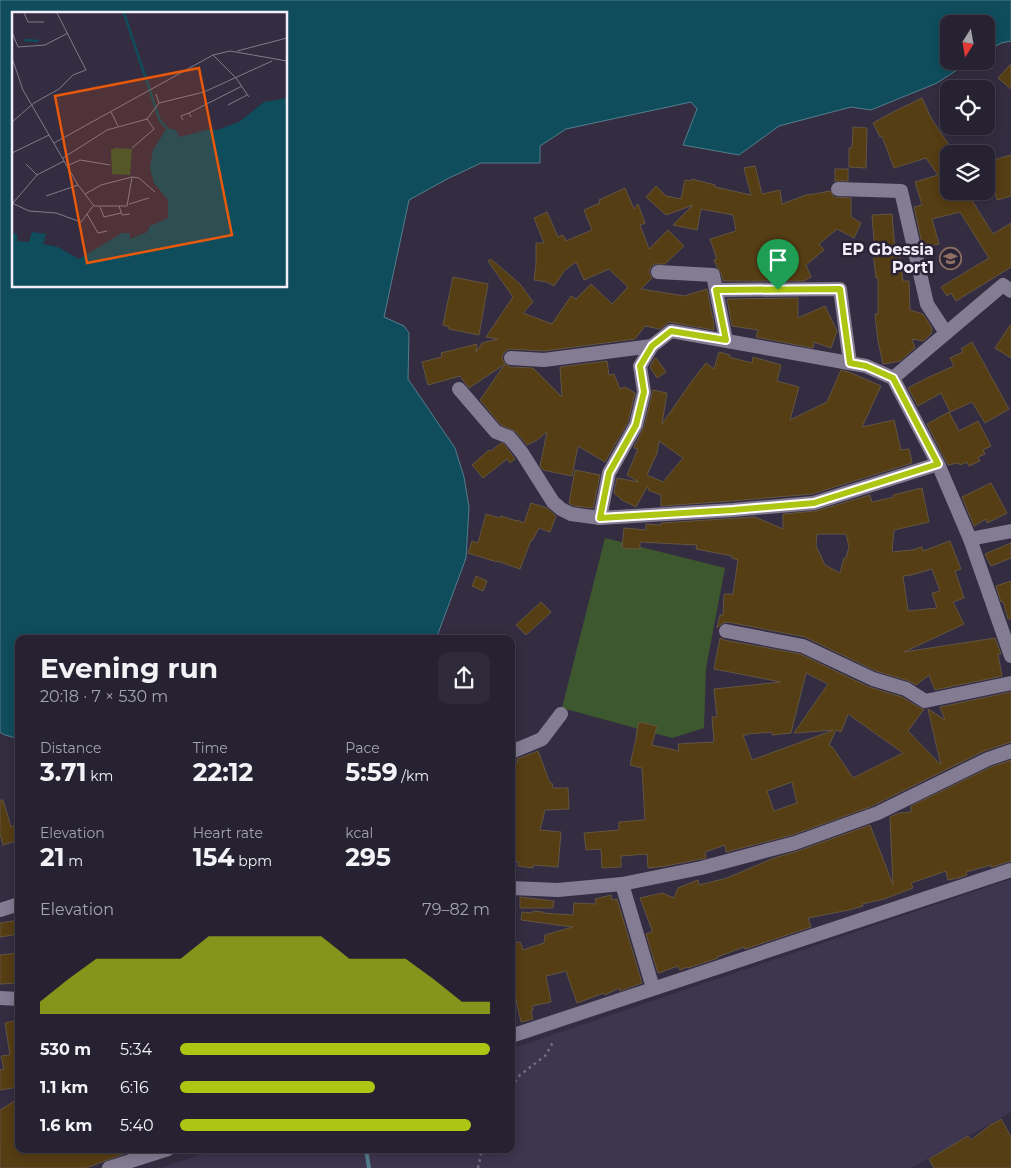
<!DOCTYPE html>
<meta charset="utf-8">
<style>
body{margin:0;font-family:Montserrat,sans-serif;background:#2f2a39;color:#f1f3f6;height:100vh;display:flex;flex-direction:column;font-size:19px;white-space:nowrap}
*{box-sizing:border-box;margin:0}
p{font-size:16px;color:#a4a4ab}
.icon{flex:none;width:28px;height:28px;fill:none;stroke:currentColor;stroke-width:2;stroke-linecap:round;stroke-linejoin:round}
.map{position:relative;flex:1;overflow:hidden}
.drawer{position:absolute;left:15px;top:635px;width:500px;height:518px;display:flex;flex-direction:column;background:#272231;border-radius:10px;box-shadow:0 2px 12px #0003,0 0 0 1px #433f4d}
.drawer>*{flex:none}
.needle{width:32px;rotate:191deg}
.tools{position:absolute;left:940px;top:15px;display:grid;gap:10px}
.tools a{display:grid;place-items:center;width:55px;height:55px;border-radius:10px;background:#272231;box-shadow:0 2px 12px #0003,0 0 0 1px #433f4d;font-size:25px}
.pin{position:absolute;display:grid;place-items:center;width:42px;height:42px;color:#fff;margin:-51px -21px;border-radius:50% 50% 50% 0;rotate:-45deg;box-shadow:0 0 5px #0007}
.pin .icon{rotate:45deg}
.round{display:grid;place-items:center;flex:none;width:52px;height:52px;border-radius:10px;background:#2f2a39}
.head{display:flex;align-items:center;justify-content:space-between;height:85px;padding:0 25px}
h1{font-size:28px;font-weight:700;line-height:38px}
.metrics{display:grid;grid-template-columns:repeat(3,1fr);gap:8px;height:85px;padding:5px 25px}
.metrics div{display:grid;align-content:center}
.metrics b{font-size:25px;font-weight:700}
.metrics small{font-size:14px;font-weight:400}
.metrics p{font-size:14px}
.chart{height:140px;padding:10px 25px}
.chart p{display:flex;justify-content:space-between}
.chart svg{width:100%;height:90px;margin-top:5px;fill:#acc613;opacity:.7}
ul{padding:0 25px;list-style:none;font-size:16px}
li{display:grid;grid-template-columns:80px 60px 1fr;align-items:center;height:38px}
li i{height:12px;border-radius:6px;background:#acc613}
.map>svg:first-child{display:block}
.built{fill:#3e354e}
.green{fill:#3d582e}
.water{fill:#0f4d5d;stroke:#537d8c;fill-rule:evenodd}
.lines{fill:none;stroke-linecap:round;stroke-linejoin:round}
.stream{stroke:#537d8c;stroke-width:4}
.building{fill:#553d14;stroke:#625541;fill-rule:evenodd}
.path{stroke:#756f81;stroke-width:2.5;stroke-dasharray:2.5 4;stroke-linecap:butt}
.minor{stroke:#847c93;stroke-width:14}
.route-casing{stroke:#fff;stroke-width:10}
.route{stroke:#acc613;stroke-width:6}
.labels{text-anchor:middle;dominant-baseline:central;stroke-width:5;stroke-linejoin:round;paint-order:stroke}
.poi-label{font-size:16px;font-weight:bold;fill:#f1edf9;stroke:#2a2336;text-anchor:end}
.inset-river{fill:none;stroke:#0f4d5d;stroke-width:2.5}
.inset-road{fill:none;stroke:#807a8b;stroke-width:1}
.view{fill:#e8590c;fill-opacity:0.15;stroke:#e8590c;stroke-width:2.5}
.inset-edge{fill:none;stroke:#f1edf9;stroke-width:2.5}
</style>
<div class="map">
<svg width="1011" height="1168" viewBox="0 0 1011 1168">
<rect width="100%" height="100%" fill="#342d41"/>
<polygon class="built" points="1011,879 1011,1112 911,1168 161,1168 217,1149 511,1149 511,1049"/>
<polygon class="green" points="605,538 725,568 706,668 704,728 672,738 562,708"/>
<path class="water" d="M0,0H1011V41L1001,43L986,52V24H949V61H971L937,83L871,110L851,107L779,126L739,155L683,145L697,109L691,102L566,129L540,146V163H481L447,179L409,200L384,317L404,326L409,333L408,379L455,448L464,477L469,507L466,558L436,639H19V739L5,735L0,732ZM14,14H286V286H14Z"/>
<g class="lines">
<polyline class="stream" points="366,1149 369,1168"/>
</g>
<g class="building">
<polygon points="1011,64 1011,89 998,78"/>
<polygon points="922,98 931,118 951,148 949,150 949,191 966,191 993,234 1011,223 1011,267 956,301 951,293 947,296 941,287 989,258 960,212 932,219 939,244 923,248 914,207 922,205 915,182 938,175 926,158 894,168 882,136 880,137 873,123 893,112"/>
<polygon points="853,127 867,128 866,168 849,167 849,148 852,148"/>
<polygon points="1011,155 1011,196 997,200 987,162"/>
<polygon points="755,166 762,194 780,190 782,204 809,194 809,195 830,191 834,197 851,198 851,217 861,223 854,238 837,229 819,244 824,250 806,265 811,277 804,281 723,281 721,273 717,267 714,260 717,259 710,239 736,231 733,215 701,209 697,230 673,225 693,205 666,215 646,197 656,186 666,196 681,199 685,180 691,181 692,179 715,185 715,187 751,195 744,168"/>
<rect x="835" y="169" width="13" height="12"/>
<polygon points="625,188 634,209 638,204 645,223 640,225 649,249 668,230 684,246 665,264 654,264 651,267 649,272 652,278 641,289 684,296 707,289 714,325 714,330 669,322 660,329 645,326 635,339 544,351 511,349 507,350 503,354 502,358 505,364 469,388 460,376 428,385 422,362 442,357 441,353 477,344 476,352 482,343 498,339 486,337 513,297 488,261 491,259 520,284 533,302 523,313 552,324 571,296 576,299 591,284 612,304 628,287 609,269 584,280 576,262 565,270 554,286 547,282 534,280 536,264 536,243 544,243 534,218 547,212 558,237 563,235 566,241 592,230 584,210 600,203 599,200"/>
<polygon points="892,214 895,250 899,250 903,281 909,281 910,310 923,314 932,328 931,334 923,341 912,339 915,348 900,361 884,364 883,364 878,341 875,314 878,314 878,278 876,278 873,252 875,252 872,215"/>
<polygon points="453,277 488,284 479,335 449,329 449,327 443,325"/>
<polygon points="798,298 798,318 825,306 837,331 831,348 814,342 813,348 756,337 758,330 732,326 727,299"/>
<polygon points="1011,324 1011,358 995,348"/>
<polygon points="972,342 1009,409 985,423 972,402 950,412 941,393 918,406 908,388 927,378 954,366 950,358 963,352 961,349"/>
<path d="M719,352L730,355L729,357L752,363L753,357L781,365L777,381L799,387L790,420L827,402L841,370L849,372L881,386L862,427L894,420L901,450L909,449L912,463L812,494L732,501L661,506V495L648,490L649,488L647,487L636,507L622,500L614,493L617,478L639,482L627,475L638,449L634,448V447L644,427L653,390L667,393L662,424L692,381L706,363L714,369ZM659,441L683,458L663,482L647,475L657,453Z"/>
<polygon points="656,358 666,372 657,378 650,367 654,359"/>
<polygon points="607,361 609,375 614,374 620,389 625,387 635,393 628,422 605,462 578,446 572,476 543,470 540,466 547,432 537,440 527,445 515,431 501,425 480,400 505,364 510,367 533,368 562,397 560,367"/>
<polygon points="949,412 959,431 978,421 991,446 983,450 985,454 978,457 980,461 969,466 967,462 960,465 959,463 958,463 948,465 927,424"/>
<polygon points="501,443 504,444 515,459 510,463 507,459 483,478 472,465 489,450 491,451"/>
<polygon points="575,470 600,475 593,508 574,506 569,503"/>
<polygon points="991,483 1007,513 987,523 986,519 974,526 962,497"/>
<path d="M922,488L929,522L894,530L892,552L912,550L922,547L923,551L950,541L961,569L955,571L964,598L953,602L964,624L904,652L995,638L1001,654H998L1002,676L935,690L929,675L916,685L909,681L876,671L805,637L728,622L723,623L717,628L720,615H723L724,594H733L738,560L732,558V556L696,549L697,545L640,542V549L622,548L624,528L646,530V524L661,525V523L755,517L783,529V514L816,511L870,495L872,502L894,497L893,495ZM817,534H846L849,547L846,558H844L840,573L825,565L816,546ZM932,569L940,591L932,593L937,608L908,611L903,576L911,575Z"/>
<polygon points="531,503 547,508 556,516 550,532 539,528 532,541 531,540 520,569 497,561 497,562 468,553 472,541 478,543 486,514 500,518 501,516 517,521 517,520 524,523"/>
<polygon points="1011,543 1011,558 991,566 985,554"/>
<polygon points="476,576 487,581 483,591 472,586"/>
<polygon points="1011,581 1011,619 1008,619 1003,601 1001,602 996,586"/>
<polygon points="541,602 551,612 526,635 516,625"/>
<path d="M720,638L724,640L800,654L869,687L902,697L920,708L924,709L908,731L941,765L928,709L945,720L940,707L1011,692V742L984,751L870,807L792,835L726,852L725,845L705,852L706,858L666,866L648,868L647,854L621,856V867L602,868L601,849L586,850L584,833L619,830V822L645,820L642,768L630,765L637,734H636L639,722L657,726L652,745L679,751L678,744L714,742L712,717H717L714,689L781,682L714,669ZM806,673L828,684L794,733L834,730L752,760L743,735H747V734L772,732V735L791,733ZM848,714L903,753L853,778L833,748L829,745L836,730L841,732ZM792,782L797,803L774,811L767,791Z"/>
<polygon points="538,751 550,783 552,783 553,788 568,788 569,809 545,810 540,830 561,832 558,867 533,865 533,868 518,866 519,862 511,861 511,766 518,762 517,759"/>
<polygon points="1011,760 1011,861 992,867 991,867 991,865 966,872 967,875 958,878 948,880 946,871 911,883 913,888 884,899 862,904 863,906 849,910 808,918 811,927 745,949 744,947 717,957 718,958 688,968 687,967 680,970 678,966 658,973 646,934 652,932 652,930 640,898 662,893 674,898 678,888 698,880 699,885 727,878 774,858 798,851 870,825 893,885 890,817 899,813 911,812 911,806 991,767"/>
<polygon points="0,800 3,800 11,827 15,825 19,836 19,840 3,845 0,834"/>
<polygon points="611,895 612,900 617,899 642,983 620,991 619,988 605,995 604,993 577,1003 566,971 546,976 551,1002 532,1006 533,1010 531,1011 533,1019 521,1022 516,999 511,1000 511,944 520,942 523,950 544,943 545,935 573,927 521,920 522,912 533,913 533,911 543,912 543,913 573,915 574,903 596,904 595,899"/>
<polygon points="520,897 554,901 553,908 520,908"/>
<polygon points="19,920 19,934 0,937 0,923"/>
<polygon points="17,953 19,983 0,984 0,955"/>
<polygon points="19,1020 19,1087 0,1090 0,1070 4,1069 1,1056 10,1055 5,1023"/>
<polygon points="19,1098 19,1117 14,1119 19,1129 19,1149 134,1149 134,1150 86,1168 0,1168 0,1110"/>
<polygon points="1001,1119 1011,1137 1011,1168 934,1168 929,1159 968,1136 971,1140 993,1123 993,1124"/>
</g>
<g class="lines">
<g class="path">
<polyline points="511,1087 519,1076 546,1055 553,1042"/>
<polyline points="478,1168 482,1149"/>
</g>
<g class="minor">
<polyline points="838,189 901,191 927,304 946,333"/>
<polyline points="658,272 713,275 726,340"/>
<polyline points="716,290 840,289 850,363"/>
<polyline points="511,358 544,360 652,346"/>
<polyline points="893,378 1003,285 1011,291"/>
<polyline points="459,389 496,432 509,437 522,453 553,502 561,509 571,514 600,518"/>
<polyline points="938,464 814,503 733,510 600,518 609,473 636,425 644,392 640,366 652,346 671,331 866,366 893,378 938,464 970,539 1011,656"/>
<polyline points="970,539 1011,531"/>
<polyline points="726,631 803,646 873,679 906,689 925,701 1011,683"/>
<polyline points="511,752 542,739 561,714"/>
<polyline points="622,884 653,988"/>
<polyline points="511,888 558,890 622,884 701,868 795,843 878,813 988,759 1011,751"/>
<polyline points="0,910 19,904"/>
<polyline points="0,998 19,999"/>
<polyline points="511,1036 1011,870"/>
<polyline points="109,1168 168,1149"/>
</g>
</g>
<g class="lines">
<defs>
<polygon id="route" points="840,289 850,363 866,366 893,378 938,464 814,503 733,510 600,518 609,473 636,425 644,392 640,366 652,346 671,331 726,340 716,290"/>
</defs>
<use href="#route" class="route-casing"/>
<use href="#route" class="route"/>
</g>
<defs>
<symbol id="school-ring" viewBox="-11 -11 22 22"><circle r="9.5" fill="#2a2336" stroke="#8d6e63" stroke-width="1.5"/><path d="M0-5L7-2L0 1L-7-2ZM-4 1L0 2.5L4 1V4Q0 6-4 4Z" fill="#8d6e63"/></symbol>
</defs>
<g fill-rule="evenodd">
<use href="#school-ring" x="938" y="246" width="25" height="25"/>
</g>
<g class="labels">
<g class="poi-label">
<text x="934" y="249">EP Gbessia<tspan x="934" dy="18">Port1</tspan></text>
</g>
</g>
<g transform="translate(12 12)">
<rect width="275" height="275" fill="#342d41"/>
<path d="M103,136L120,137L118,163L100,162L99,138Z" fill="#3d582e"/>
<path d="M275,86V274H0V221L5,222V229L17,230L20,220L34,222L31,232L46,235L67,247L110,221H118V227L135,220L138,214L156,206V188L142,171L138,156L141,138L155,116L164,118L168,125L194,118H205L227,110L252,90Z" fill="#0f4d5d"/>
<path class="inset-river" d="M112,1L148,109L155,116M12,28L27,29"/>
<path class="inset-road" d="M12,1L16,10H32M0,20L6,35L33,33L56,21M225,39L275,26M201,43L224,66L237,85M0,46L11,78L66,173L73,182L82,194H115L120,165L89,173L73,182M144,82L147,91L192,80L260,49M216,93L235,83M99,100L106,114M177,101L230,74M171,108L169,104L177,101L179,105M0,110L22,91L47,77L61,63L74,58L45,1M42,131L201,43L218,39L275,49M120,136L142,117L135,107M0,141L37,123M51,146L95,118L135,107L147,91M14,152L25,163M55,154L68,148L98,153M120,165L127,166L143,180M34,184L66,173M0,191L17,199L44,201L69,210L81,194M1,191L25,163L52,149M117,192L137,186M107,194L110,203L118,202M88,195L92,205L109,201M75,202L86,221L95,219"/>
<path class="view" d="M187,56L220,223L75,251L43,84Z"/>
<rect width="275" height="275" class="inset-edge"/>
</g>
</svg>
<div class="tools">
<a><svg class="needle" viewBox="-14 -14 28 28"><path d="M0-13l5 13h-10z" fill="#e53935"/><path d="M0 13l5-13h-10z" fill="#a4a4ab"/></svg></a>
<a><svg class="icon" aria-label="locate" viewBox="0 0 24 24"><circle cx="12" cy="12" r="6"/><path d="M12 2v4M12 18v4M2 12h4M18 12h4"/></svg></a>
<a><svg class="icon" aria-label="layers" viewBox="0 0 24 24"><path d="M12 4l9 5-9 5-9-5zM3 14l9 5 9-5"/></svg></a>
</div>
<div class="pin" style="left:778px;top:290px;background:#1e9e55"><svg class="icon" aria-label="arrive" viewBox="0 0 24 24"><path d="M6 21V4h12l-3 4 3 4H6"/></svg></div>
<section class="drawer">
<div class="head"><div><h1>Evening run</h1><p>20:18 · 7 × 530 m</p></div><a class="round"><svg class="icon" aria-label="share" viewBox="0 0 24 24"><path d="M12 15V3M7 8l5-5 5 5M5 13v7h14v-7"/></svg></a></div>
<div class="metrics">
<div><p>Distance</p><b>3.71<small> km</small></b></div>
<div><p>Time</p><b>22:12</b></div>
<div><p>Pace</p><b>5:59<small> /km</small></b></div>
</div>
<div class="metrics">
<div><p>Elevation</p><b>21<small> m</small></b></div>
<div><p>Heart rate</p><b>154<small> bpm</small></b></div>
<div><p>kcal</p><b>295</b></div>
</div>
<div class="chart"><p><span>Elevation</span>79–82 m</p>
<svg viewBox="0 0 160 44" preserveAspectRatio="none"><path d="M0 44V38L10 27L20 17L30 17L40 17L50 17L60 6L70 6L80 6L90 6L100 6L110 17L120 17L130 17L140 27L150 38L160 38V44z"/></svg>
</div>
<ul>
<li><b>530 m</b>5:34<i style="width:100%"></i></li>
<li><b>1.1 km</b>6:16<i style="width:63%"></i></li>
<li><b>1.6 km</b>5:40<i style="width:94%"></i></li>
</ul>
</section>
</div>
